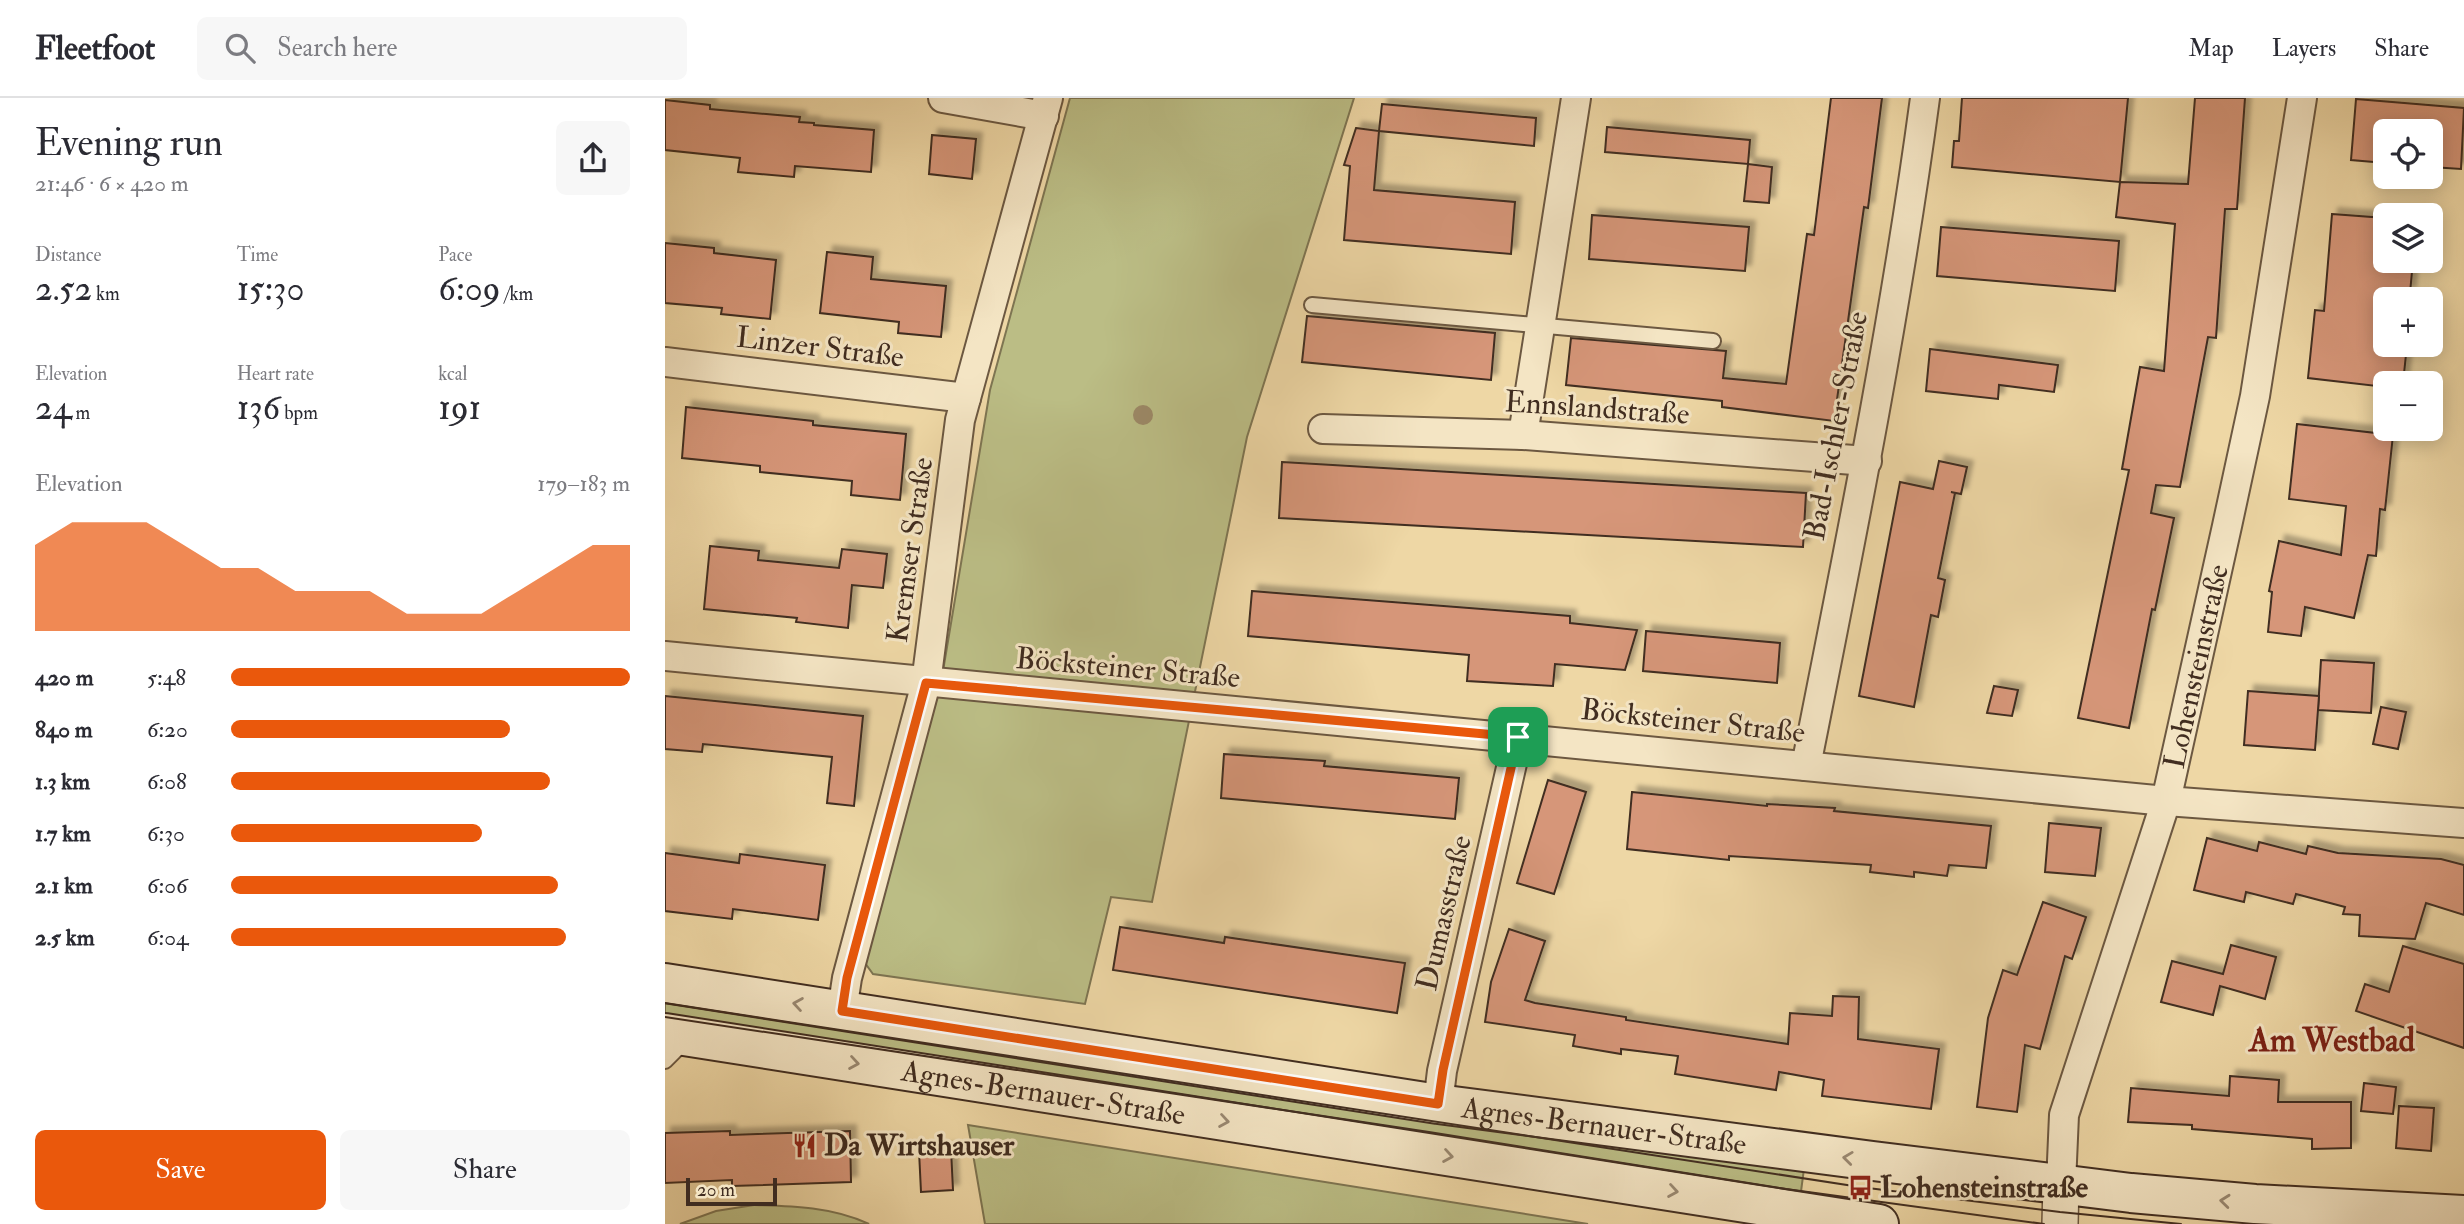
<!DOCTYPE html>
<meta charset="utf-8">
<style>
body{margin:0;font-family:"IM FELL Double Pica",serif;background:#f7f7f7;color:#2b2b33;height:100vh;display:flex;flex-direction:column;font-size:26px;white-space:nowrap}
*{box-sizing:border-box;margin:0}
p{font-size:23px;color:#7c7c81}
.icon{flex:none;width:38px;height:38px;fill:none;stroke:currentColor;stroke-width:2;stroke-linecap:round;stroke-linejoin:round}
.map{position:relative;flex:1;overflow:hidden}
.drawer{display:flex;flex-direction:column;background:#fff;width:665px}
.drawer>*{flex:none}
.tools{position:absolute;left:1708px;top:21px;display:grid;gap:14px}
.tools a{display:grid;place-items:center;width:70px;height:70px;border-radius:10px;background:#fff;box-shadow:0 4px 18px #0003;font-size:35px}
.scale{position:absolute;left:21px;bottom:18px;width:91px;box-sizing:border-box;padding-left:7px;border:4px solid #412d20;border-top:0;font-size:19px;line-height:24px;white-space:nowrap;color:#412d20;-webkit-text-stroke:5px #f4e5c4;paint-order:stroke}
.pin{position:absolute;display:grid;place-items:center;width:60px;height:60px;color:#fff;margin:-30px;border-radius:14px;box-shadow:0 4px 10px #0006}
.round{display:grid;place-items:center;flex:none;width:74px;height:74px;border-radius:10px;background:#f7f7f7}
.headline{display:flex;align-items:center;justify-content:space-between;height:119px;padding:0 35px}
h1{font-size:38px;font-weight:600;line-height:52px}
.metrics{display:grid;grid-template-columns:repeat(3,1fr);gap:10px;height:119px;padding:7px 35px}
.metrics div{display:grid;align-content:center}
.metrics b{font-size:35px;font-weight:600}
.metrics small{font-size:19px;font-weight:400}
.metrics p{font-size:19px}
.chart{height:196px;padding:14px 35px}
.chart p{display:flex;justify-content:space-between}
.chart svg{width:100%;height:126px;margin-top:7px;fill:#ea580c;opacity:.7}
.button{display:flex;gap:14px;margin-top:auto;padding:14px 35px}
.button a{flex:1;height:80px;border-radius:10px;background:#ea580c;color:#fff;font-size:28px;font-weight:600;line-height:80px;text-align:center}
.button a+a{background:#f7f7f7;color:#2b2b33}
ul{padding:0 35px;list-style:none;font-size:23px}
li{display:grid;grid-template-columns:112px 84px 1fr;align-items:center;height:52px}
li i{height:18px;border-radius:9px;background:#ea580c}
header{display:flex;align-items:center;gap:42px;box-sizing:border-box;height:98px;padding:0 35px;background:#fff;border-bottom:2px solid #e1e1e2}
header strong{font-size:33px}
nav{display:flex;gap:38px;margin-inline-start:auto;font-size:24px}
.search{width:490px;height:63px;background:#f7f7f7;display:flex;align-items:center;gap:18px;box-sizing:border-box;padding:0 24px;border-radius:10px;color:#7c7c81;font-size:26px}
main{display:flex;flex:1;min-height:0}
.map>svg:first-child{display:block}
.green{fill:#bbbd85;stroke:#7e7552;stroke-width:2}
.building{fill:#d69679;stroke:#412d20;stroke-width:2;filter:url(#shadow)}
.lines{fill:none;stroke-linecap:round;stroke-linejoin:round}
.service-casing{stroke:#6c5841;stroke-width:18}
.minor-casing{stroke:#6c5841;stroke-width:32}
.tertiary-casing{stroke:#6c5841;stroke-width:38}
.secondary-casing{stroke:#412d20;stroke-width:42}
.service{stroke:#f4e5c4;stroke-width:14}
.minor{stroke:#f4e5c4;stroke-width:28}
.tertiary{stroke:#f4e5c4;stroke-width:35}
.secondary{stroke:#f4e5c4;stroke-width:38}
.tram{stroke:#412d20;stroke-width:2}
.tree{fill:#9c8967}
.oneway{stroke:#9a8972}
.route-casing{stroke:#fff;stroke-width:14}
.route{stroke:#ea580c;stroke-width:9}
.labels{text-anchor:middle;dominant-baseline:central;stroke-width:6;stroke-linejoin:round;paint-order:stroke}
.street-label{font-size:30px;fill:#412d20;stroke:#f4e5c4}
.poi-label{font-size:30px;font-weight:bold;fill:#412d20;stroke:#f4e5c4;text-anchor:start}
.quarter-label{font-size:33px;font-weight:bold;fill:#7a1f14;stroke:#f4e5c4}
</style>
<header>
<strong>Fleetfoot</strong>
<div class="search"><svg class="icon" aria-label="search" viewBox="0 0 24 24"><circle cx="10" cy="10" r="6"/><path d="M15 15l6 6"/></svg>Search here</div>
<nav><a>Map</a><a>Layers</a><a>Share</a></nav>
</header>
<main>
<section class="drawer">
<div class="headline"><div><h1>Evening run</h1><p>21:46 · 6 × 420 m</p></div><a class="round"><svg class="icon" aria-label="share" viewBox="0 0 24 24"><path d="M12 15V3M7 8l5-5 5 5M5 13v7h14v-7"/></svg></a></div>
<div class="metrics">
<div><p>Distance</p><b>2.52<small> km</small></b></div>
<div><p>Time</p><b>15:30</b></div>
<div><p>Pace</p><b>6:09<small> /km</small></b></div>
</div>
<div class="metrics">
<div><p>Elevation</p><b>24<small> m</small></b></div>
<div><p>Heart rate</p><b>136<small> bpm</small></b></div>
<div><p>kcal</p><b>191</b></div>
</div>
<div class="chart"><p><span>Elevation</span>179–183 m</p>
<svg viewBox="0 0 160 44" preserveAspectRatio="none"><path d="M0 44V14L10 6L20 6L30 6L40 14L50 22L60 22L70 30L80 30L90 30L100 38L110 38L120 38L130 30L140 22L150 14L160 14V44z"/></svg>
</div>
<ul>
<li><b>420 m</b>5:48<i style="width:100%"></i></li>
<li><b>840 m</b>6:20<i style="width:70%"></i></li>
<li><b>1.3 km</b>6:08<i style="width:80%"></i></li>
<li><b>1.7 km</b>6:30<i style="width:63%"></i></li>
<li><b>2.1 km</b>6:06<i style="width:82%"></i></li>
<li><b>2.5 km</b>6:04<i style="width:84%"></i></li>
</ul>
<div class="button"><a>Save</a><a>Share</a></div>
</section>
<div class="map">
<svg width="1799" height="1126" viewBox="0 0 1799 1126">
<defs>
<filter id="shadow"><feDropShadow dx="6" dy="-6" stdDeviation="2" flood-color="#0004"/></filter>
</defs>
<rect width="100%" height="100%" fill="#eed7a5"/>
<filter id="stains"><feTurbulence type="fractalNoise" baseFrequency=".00286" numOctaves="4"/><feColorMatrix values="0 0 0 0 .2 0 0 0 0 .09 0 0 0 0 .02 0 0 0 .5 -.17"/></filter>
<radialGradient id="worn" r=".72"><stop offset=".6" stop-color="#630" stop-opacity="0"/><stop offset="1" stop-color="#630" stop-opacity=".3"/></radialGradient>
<g class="green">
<polygon points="405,0 689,0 582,339 487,804 446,799 420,906 208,876 200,865 276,585 325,292"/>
<polygon points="0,896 1140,1063 1135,1101 0,926"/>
<polygon points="303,1027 923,1126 320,1126"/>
<path d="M89,1107C128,1108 168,1109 204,1126H15L51,1113Z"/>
</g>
<g class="building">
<polygon points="1166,0 1217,0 1203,110 1199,109 1169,323 1057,309 1057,303 901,287 906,240 1061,253 1058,280 1121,286 1142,136 1149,137"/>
<polygon points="1297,0 1463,0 1455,84 1287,69 1289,43 1294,43"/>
<polygon points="1530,0 1580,0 1572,111 1560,111 1551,240 1543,239 1515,389 1491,387 1486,415 1509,420 1490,512 1487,511 1464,630 1413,620 1464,372 1457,371 1475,269 1499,273 1510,126 1451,119 1455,84 1523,86"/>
<polygon points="1691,1 1799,10 1796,71 1766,69 1766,33 1720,33 1720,65 1686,62"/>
<polygon points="0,2 45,7 45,11 135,19 134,24 149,25 149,27 209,32 206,74 130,68 129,79 73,74 75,60 0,52"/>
<polygon points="717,6 871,20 869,48 714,33"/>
<polygon points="942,29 1085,42 1083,66 940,54"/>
<polygon points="691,30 714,33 709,92 850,104 846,156 679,142 685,68 679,67"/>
<polygon points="267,37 311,41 307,81 264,76"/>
<polygon points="1083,66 1107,69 1104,105 1079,103"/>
<polygon points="1667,116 1720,120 1720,163 1748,163 1745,195 1720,192 1720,247 1742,247 1738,285 1720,285 1720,289 1643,280 1650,212 1659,213"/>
<polygon points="927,117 1084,129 1080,173 924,161"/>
<polygon points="1276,129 1454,143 1450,193 1272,178"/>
<polygon points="0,145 49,150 49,155 111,162 105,221 56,216 57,210 0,205"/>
<polygon points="162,154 208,159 206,181 281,188 276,239 233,235 234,224 155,215"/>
<polygon points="642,218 830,235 826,282 637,264"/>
<polygon points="1265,251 1393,267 1389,294 1334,287 1333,301 1261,293"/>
<polygon points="21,309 148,323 148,327 241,336 235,402 186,397 187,383 95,374 95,368 17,360"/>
<polygon points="1632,326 1728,337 1720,412 1715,411 1711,458 1703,457 1689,520 1640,509 1636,538 1603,534 1607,494 1604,493 1614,443 1676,457 1681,408 1624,401"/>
<polygon points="1274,363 1302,369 1296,396 1286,394 1290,395 1273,480 1280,482 1273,519 1266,517 1249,609 1194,598 1235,384 1268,391"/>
<polygon points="617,364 1141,395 1138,449 614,420"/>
<polygon points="45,448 94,453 93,462 174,470 177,451 222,456 218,490 187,487 183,530 131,524 132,520 39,511"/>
<polygon points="587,493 905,518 905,525 972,532 960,572 890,566 888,588 802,583 804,557 583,538"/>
<polygon points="981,533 1115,545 1112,585 978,573"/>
<polygon points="1656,562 1709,565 1706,615 1653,612"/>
<polygon points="1329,588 1353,592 1347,618 1322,615"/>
<polygon points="1583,593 1654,598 1650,652 1579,647"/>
<polygon points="0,598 198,618 189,708 162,705 167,659 38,646 37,654 0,651"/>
<polygon points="1716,609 1741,614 1733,651 1708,646"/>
<polygon points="559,656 660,663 659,668 794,680 790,721 556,700"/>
<polygon points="883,682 921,694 889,796 852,785"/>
<polygon points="967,694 1102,708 1102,706 1170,710 1169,713 1326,728 1321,770 1284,767 1282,778 1249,774 1249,779 1205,774 1206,767 1064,758 1064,762 962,751"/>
<polygon points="1384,725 1436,730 1430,778 1380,774"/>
<polygon points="1542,740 1592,753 1594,744 1641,756 1643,748 1673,755 1776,761 1799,767 1799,817 1761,805 1750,841 1694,838 1695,817 1678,816 1680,809 1631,796 1628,806 1581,794 1579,804 1529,792"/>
<polygon points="0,755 74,765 75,756 160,767 153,822 68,811 67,821 0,813"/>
<polygon points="1378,804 1421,819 1407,861 1400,858 1375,951 1360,947 1352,1014 1312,1009 1323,920 1338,872 1352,877"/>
<polygon points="455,829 559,845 560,839 740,865 732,915 448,872"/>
<polygon points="844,831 880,843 860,902 870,905 961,919 961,922 1123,946 1125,915 1167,918 1168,898 1194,899 1193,941 1274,951 1266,1011 1157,998 1159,982 1114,974 1111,992 1010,976 1013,958 956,951 956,956 908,948 910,937 820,924 826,884"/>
<polygon points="1566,847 1611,859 1600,901 1555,888 1548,917 1496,904 1507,863 1558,876"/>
<polygon points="1738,848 1799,866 1799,950 1691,913 1700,886 1724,894"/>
<polygon points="1565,978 1614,982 1613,1004 1686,1004 1686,1050 1647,1051 1647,1041 1527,1031 1527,1027 1463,1024 1466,990 1564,998"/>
<polygon points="1699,985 1731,989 1728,1016 1696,1013"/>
<polygon points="1734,1008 1769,1010 1766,1053 1731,1050"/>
<polygon points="65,1033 65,1037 185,1033 186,1084 67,1088 67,1082 0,1085 0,1035"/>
<polygon points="286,1051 288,1092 256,1094 254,1053"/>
</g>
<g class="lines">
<defs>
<g id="service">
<polyline points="647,207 1048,243"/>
<polyline points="0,963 21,942"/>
</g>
<g id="minor">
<polyline points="278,0 379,18"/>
<polyline points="0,264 301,300"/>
<polyline points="658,331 858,337 1202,363"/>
<polyline points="858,337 911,0"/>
<polyline points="0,558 1501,703 1799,725"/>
<path d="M1141,668C1185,446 1230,224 1260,0"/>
<polyline points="177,913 182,880 261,585 295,322 383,0"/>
<polyline points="773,1006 777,973 853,639"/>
<path id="s1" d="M1396,1086L1399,1017L1501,703L1562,428L1590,298L1637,0"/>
</g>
<polyline id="tertiary" points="1395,1126 1396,1086"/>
<g id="secondary">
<path id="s2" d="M0,885L773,1006L1208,1063L1466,1095L1590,1106L1799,1117"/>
<path id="s3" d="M0,935L1214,1126"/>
</g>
</defs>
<use href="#service" class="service-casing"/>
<use href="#minor" class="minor-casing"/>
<use href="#tertiary" class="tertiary-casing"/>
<use href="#secondary" class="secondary-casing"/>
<use href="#service" class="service"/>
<use href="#minor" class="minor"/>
<use href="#tertiary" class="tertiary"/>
<use href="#secondary" class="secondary"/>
<g class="tram">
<polyline points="0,905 1195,1089 1395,1114 1516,1126"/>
<polyline points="0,919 764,1034 1121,1091 1379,1126"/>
</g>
</g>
<circle class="tree" cx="478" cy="317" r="10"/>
<defs><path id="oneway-chevron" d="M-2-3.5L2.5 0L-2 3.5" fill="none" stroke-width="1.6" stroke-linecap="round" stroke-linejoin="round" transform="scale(1.75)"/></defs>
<g class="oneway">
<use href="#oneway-chevron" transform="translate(133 906) rotate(-171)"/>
<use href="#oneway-chevron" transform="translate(189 965) rotate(9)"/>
<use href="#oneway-chevron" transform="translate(559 1023) rotate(9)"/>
<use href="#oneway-chevron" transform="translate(783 1058) rotate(9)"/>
<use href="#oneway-chevron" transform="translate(1183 1060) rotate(-173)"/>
<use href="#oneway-chevron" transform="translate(1008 1093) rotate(9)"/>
<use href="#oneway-chevron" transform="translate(1560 1103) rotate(-174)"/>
</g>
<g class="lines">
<defs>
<polygon id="route" points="261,585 853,639 778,972 773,1006 177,913 182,880"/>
</defs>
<use href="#route" class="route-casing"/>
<use href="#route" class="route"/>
</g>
<defs>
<symbol id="restaurant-bare" viewBox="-9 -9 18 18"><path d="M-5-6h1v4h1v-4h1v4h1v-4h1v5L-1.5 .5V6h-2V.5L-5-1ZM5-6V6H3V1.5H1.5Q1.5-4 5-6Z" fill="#8f2418" stroke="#f4e5c4" stroke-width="2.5" paint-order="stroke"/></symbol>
<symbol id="bus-bare" viewBox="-9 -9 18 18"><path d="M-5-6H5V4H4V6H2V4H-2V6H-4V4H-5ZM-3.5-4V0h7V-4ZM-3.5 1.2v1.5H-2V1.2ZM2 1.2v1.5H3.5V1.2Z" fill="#8f2418" stroke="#f4e5c4" stroke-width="2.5" paint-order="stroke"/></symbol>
</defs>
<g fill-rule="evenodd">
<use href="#restaurant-bare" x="122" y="1030" width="35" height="35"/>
<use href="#bus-bare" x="1178" y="1072" width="35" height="35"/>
</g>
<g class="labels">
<g class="street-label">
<text transform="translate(155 249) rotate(7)">Linzer Straße</text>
<text transform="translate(932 310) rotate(4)">Ennslandstraße</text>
<text transform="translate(1171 328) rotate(-79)">Bad-Ischler-Straße</text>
<text transform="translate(245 452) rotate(-82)">Kremser Straße</text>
<text stroke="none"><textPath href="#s1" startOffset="537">Lohensteinstraße</textPath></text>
<text transform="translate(463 570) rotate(5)">Böcksteiner Straße</text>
<text transform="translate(1028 623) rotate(6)">Böcksteiner Straße</text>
<text transform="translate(779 815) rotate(-77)">Dumasstraße</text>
<text stroke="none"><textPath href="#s3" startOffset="383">Agnes-Bernauer-Straße</textPath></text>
<text stroke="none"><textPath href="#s2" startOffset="950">Agnes-Bernauer-Straße</textPath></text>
</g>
<g class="poi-label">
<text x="159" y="1047">Da Wirtshauser</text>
<text x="1215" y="1089">Lohensteinstraße</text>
</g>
<g class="quarter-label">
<text x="1667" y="942">Am Westbad</text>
</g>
</g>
<rect width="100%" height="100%" filter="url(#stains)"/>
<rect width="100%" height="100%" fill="url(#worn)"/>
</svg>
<div class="tools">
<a><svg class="icon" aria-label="locate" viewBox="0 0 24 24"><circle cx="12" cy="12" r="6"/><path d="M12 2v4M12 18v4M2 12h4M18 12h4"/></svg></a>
<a><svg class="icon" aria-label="layers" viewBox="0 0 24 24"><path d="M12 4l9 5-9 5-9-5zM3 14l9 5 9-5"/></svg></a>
<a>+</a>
<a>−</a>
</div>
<div class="scale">20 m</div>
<div class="pin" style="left:853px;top:639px;background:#1e9e55"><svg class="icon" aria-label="arrive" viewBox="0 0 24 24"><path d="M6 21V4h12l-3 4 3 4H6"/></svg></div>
</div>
</main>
